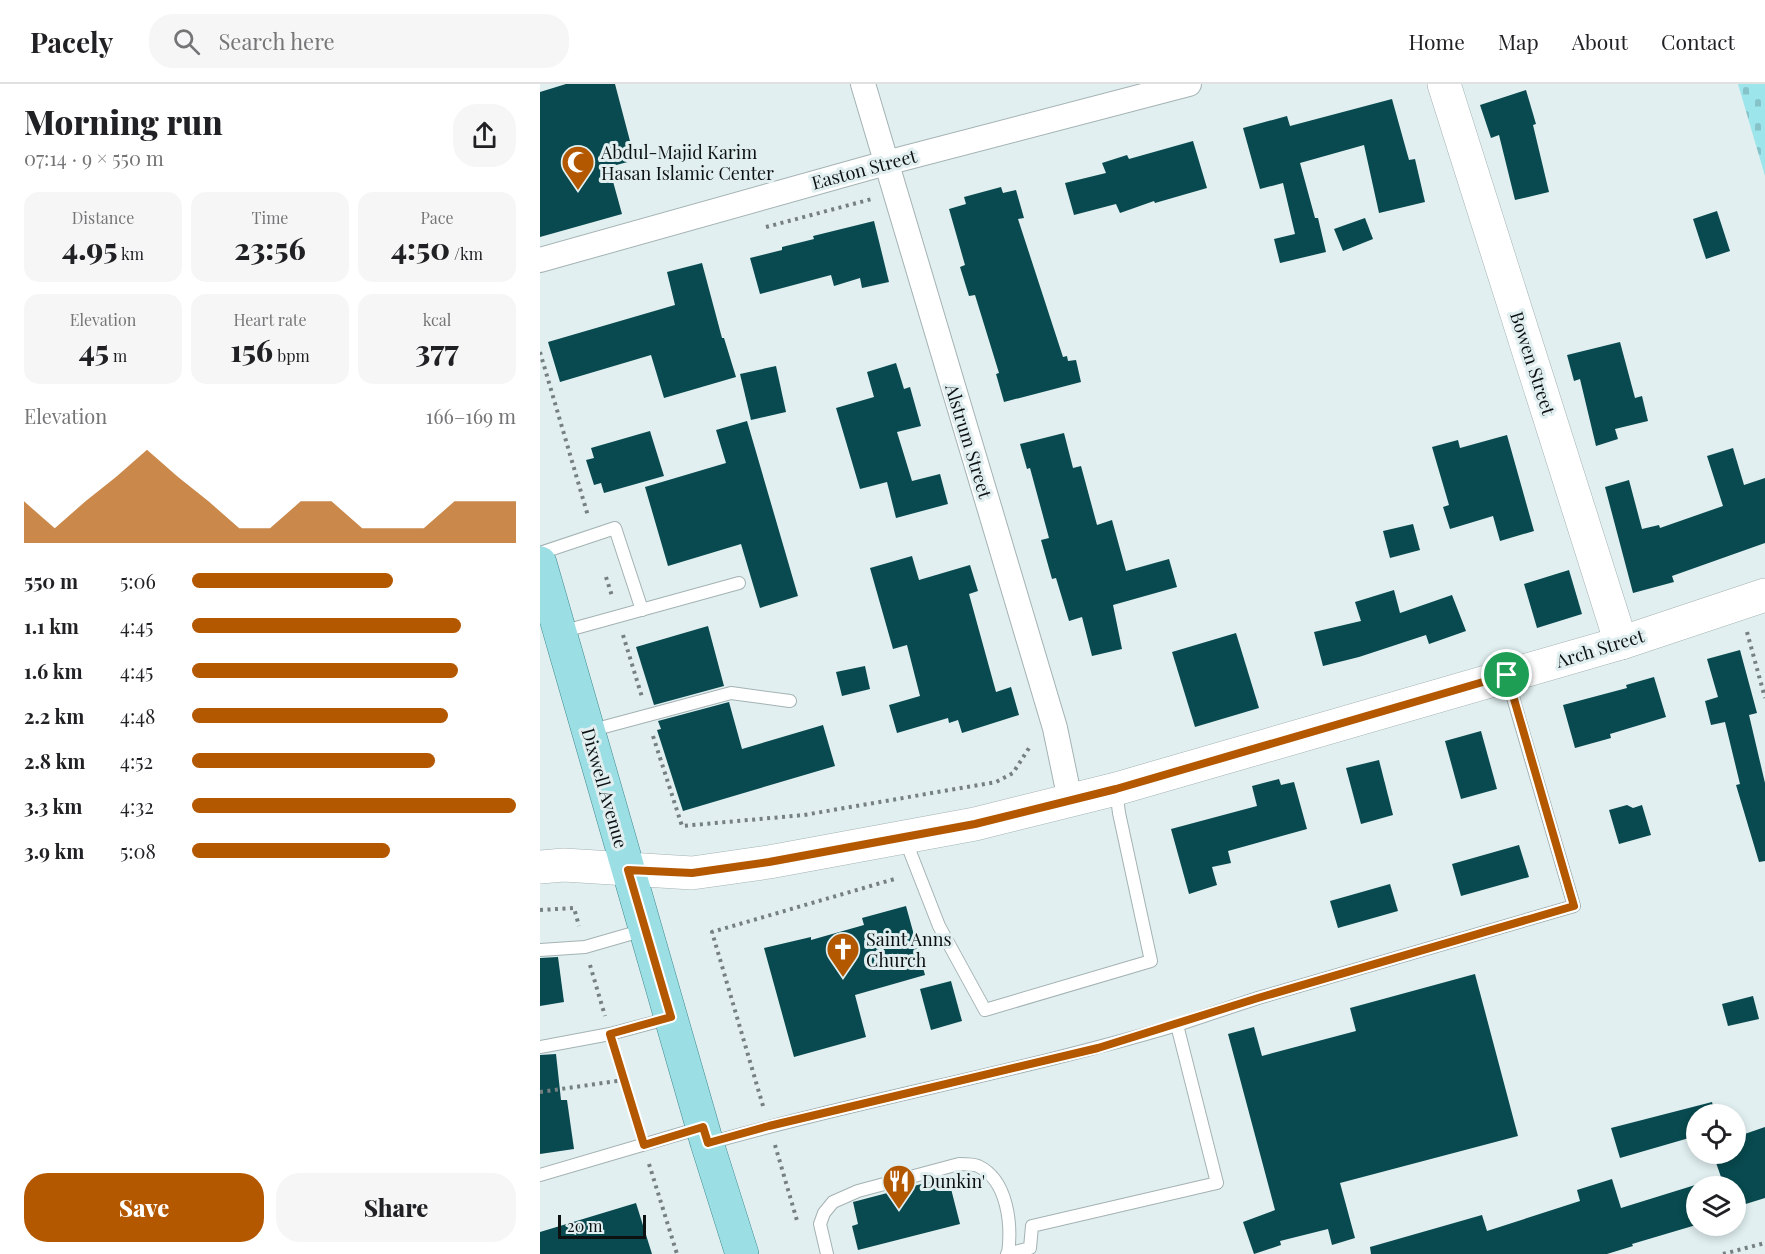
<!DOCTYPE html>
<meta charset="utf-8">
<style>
body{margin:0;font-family:"Playfair Display",serif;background:#f6f6f6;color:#202124;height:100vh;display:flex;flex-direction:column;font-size:22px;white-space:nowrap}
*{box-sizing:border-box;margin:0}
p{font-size:20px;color:#757577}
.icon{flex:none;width:33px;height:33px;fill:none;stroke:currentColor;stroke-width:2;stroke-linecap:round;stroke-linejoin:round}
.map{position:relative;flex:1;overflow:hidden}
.sheet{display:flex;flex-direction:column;background:#fff;width:540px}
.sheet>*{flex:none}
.tools{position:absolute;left:1146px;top:1020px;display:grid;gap:12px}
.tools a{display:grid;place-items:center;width:60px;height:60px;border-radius:50%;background:#fff;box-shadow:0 3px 9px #0003;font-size:30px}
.scale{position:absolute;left:18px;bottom:15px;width:88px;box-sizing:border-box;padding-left:6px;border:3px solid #0d1112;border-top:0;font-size:16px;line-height:21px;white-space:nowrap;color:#0d1112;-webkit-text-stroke:4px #e1eff0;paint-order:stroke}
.pin{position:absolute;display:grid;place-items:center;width:51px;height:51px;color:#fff;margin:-26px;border:3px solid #fff;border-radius:50%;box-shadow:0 2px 6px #0007}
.round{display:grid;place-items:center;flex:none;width:63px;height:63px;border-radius:24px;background:#f6f6f6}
.headline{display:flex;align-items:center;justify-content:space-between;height:102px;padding:0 24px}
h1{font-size:33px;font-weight:800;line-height:45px}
.stats{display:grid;grid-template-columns:repeat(3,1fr);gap:9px;height:102px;padding:6px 24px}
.stats div{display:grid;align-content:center;border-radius:15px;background:#f6f6f6;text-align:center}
.stats b{font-size:30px;font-weight:800}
.stats small{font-size:16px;font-weight:400}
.stats p{font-size:16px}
.chart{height:168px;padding:12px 24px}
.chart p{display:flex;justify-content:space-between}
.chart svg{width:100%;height:108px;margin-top:6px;fill:#b45800;opacity:.7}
.cta{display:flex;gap:12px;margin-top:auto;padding:12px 24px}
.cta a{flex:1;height:69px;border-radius:24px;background:#b45800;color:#fff;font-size:24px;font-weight:800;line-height:69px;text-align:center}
.cta a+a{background:#f6f6f6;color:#202124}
ul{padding:0 24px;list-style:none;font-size:20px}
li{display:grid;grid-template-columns:96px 72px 1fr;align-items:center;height:45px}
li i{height:15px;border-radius:8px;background:#b45800}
header{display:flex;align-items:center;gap:36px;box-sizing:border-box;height:84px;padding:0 30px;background:#fff;border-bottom:2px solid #e0e0e0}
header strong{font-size:28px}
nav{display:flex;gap:33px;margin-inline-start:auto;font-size:21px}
.search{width:420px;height:54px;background:#f6f6f6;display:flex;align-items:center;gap:15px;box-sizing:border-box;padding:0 21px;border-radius:24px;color:#757577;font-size:22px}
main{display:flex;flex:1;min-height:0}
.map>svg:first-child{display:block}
.cemetery{fill:url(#cemetery-stones)}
.building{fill:#084a4f}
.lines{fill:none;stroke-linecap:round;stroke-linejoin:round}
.lane-casing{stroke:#a4b2b3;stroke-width:14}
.street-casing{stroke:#a4b2b3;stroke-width:26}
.secondary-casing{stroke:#a4b2b3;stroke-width:34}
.primary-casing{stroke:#3e898f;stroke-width:34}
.path{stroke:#778081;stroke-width:4;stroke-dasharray:3 4.5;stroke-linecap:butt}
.lane{stroke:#fff;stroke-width:12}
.street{stroke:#fff;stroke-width:24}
.secondary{stroke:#fff;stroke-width:33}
.primary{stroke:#9bdfe4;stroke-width:33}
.route-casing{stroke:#fff;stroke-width:12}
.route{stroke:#b45800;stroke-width:8}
.labels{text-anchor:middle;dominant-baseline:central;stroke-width:6;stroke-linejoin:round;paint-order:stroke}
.poi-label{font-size:18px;fill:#0d1112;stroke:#e1eff0;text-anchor:start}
.street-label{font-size:18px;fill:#0d1112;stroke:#e1eff0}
</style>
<header>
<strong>Pacely</strong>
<div class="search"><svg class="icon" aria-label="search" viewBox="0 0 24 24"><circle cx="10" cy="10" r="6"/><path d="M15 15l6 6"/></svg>Search here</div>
<nav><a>Home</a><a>Map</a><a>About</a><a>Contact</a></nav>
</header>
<main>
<section class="sheet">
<div class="headline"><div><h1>Morning run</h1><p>07:14 · 9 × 550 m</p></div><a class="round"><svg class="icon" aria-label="share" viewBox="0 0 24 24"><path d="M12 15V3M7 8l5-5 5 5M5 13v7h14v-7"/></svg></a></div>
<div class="stats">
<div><p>Distance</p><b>4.95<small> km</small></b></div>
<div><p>Time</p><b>23:56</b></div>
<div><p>Pace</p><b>4:50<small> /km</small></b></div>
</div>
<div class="stats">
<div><p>Elevation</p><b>45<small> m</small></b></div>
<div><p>Heart rate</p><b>156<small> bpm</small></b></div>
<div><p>kcal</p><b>377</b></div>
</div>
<div class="chart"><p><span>Elevation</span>166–169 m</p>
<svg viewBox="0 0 160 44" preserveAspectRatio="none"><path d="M0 44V27L10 38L20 27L30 17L40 6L50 17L60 27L70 38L80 38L90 27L100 27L110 38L120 38L130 38L140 27L150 27L160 27V44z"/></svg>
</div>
<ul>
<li><b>550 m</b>5:06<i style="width:62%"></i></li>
<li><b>1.1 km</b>4:45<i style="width:83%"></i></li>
<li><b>1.6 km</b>4:45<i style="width:82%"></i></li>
<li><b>2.2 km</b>4:48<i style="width:79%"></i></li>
<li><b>2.8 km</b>4:52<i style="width:75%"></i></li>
<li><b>3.3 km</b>4:32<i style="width:100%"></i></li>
<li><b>3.9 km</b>5:08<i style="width:61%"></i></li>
</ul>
<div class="cta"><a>Save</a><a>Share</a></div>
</section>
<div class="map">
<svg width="1225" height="1170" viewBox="0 0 1225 1170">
<defs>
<pattern id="cemetery-stones" width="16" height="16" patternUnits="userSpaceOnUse" patternTransform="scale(1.5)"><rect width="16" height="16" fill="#9ce5eb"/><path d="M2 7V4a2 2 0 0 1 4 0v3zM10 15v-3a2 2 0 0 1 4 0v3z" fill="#85c3c8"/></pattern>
</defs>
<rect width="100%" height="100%" fill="#e1eff0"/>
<polygon class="cemetery" points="1198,0 1225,0 1225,92"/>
<g class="building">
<polygon points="26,0 75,0 95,76 69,83 82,130 0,153 0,8"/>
<polygon points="986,6 996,40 993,41 1009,108 975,116 959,51 951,54 940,21"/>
<polygon points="852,15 869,76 875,75 885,118 839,129 824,61 760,79 775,134 778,134 786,168 740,179 734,155 755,150 743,99 720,105 703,44 747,32 750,42"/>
<polygon points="653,57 667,104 615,119 614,117 580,129 576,120 534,131 525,99 566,89 562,79 587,71 589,75"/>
<polygon points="461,103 463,109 476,106 484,134 478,135 523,273 527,272 528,277 536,276 541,298 464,318 456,290 459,289 435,211 429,212 420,183 425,181 409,125 426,120 424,113"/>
<polygon points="1177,127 1190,167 1166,175 1153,135"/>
<polygon points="825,134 833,155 803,167 794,145"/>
<polygon points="334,137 349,198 322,204 320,194 294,202 291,191 220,210 210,174 242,166 242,163 274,155 273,152"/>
<polygon points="162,179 182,254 184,254 196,293 124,314 111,271 20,298 8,258 135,221 127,188"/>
<polygon points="1080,258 1095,314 1102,312 1108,337 1075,345 1078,355 1056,362 1040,295 1034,297 1027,271"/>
<polygon points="356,279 364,305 370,303 381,342 357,348 372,397 400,390 408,420 356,434 347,398 320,405 296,324 334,313 327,288"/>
<polygon points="236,282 246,328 211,336 200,290"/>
<polygon points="207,337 258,512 220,524 201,460 128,482 105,403 186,379 176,346"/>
<polygon points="110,347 124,392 64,409 61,399 54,401 46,376 54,374 51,364"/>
<polygon points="524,349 533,384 541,382 557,441 572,436 586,487 629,475 637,503 573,521 582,565 552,572 542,533 529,537 516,494 512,495 501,456 509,454 490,384 487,385 480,360"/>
<polygon points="967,351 994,447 960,457 953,432 910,445 903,423 909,421 892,363 918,356 920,364"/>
<polygon points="1193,364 1204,401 1225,394 1225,459 1132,492 1134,498 1093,509 1065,403 1089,396 1102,445 1119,441 1120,444 1183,422 1167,372"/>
<polygon points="873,440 880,466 850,474 843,447"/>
<polygon points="372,472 379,496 430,481 438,507 429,510 456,608 471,603 479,631 422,649 418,636 409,639 408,634 357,649 349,621 380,612 367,561 353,565 330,484"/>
<polygon points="1029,486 1042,530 997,544 984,500"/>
<polygon points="854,506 860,529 912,511 926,547 889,560 886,551 819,573 783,582 774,548 821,537 815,518"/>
<polygon points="168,542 184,602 114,621 96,563"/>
<polygon points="696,549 719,624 655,643 632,568"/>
<polygon points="1200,566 1217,629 1209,631 1225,699 1225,777 1219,778 1196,701 1200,700 1185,638 1171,641 1165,617 1178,613 1167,575"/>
<polygon points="325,582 330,605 302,612 296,588"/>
<polygon points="1114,593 1126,633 1070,650 1071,654 1035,664 1023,621 1087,604 1086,601"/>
<polygon points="189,618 202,665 283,641 295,682 143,727 117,646 121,645 118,637"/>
<polygon points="941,647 957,705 921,715 905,657"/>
<polygon points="839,676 853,731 821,740 806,684"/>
<polygon points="739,695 741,701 754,698 767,745 688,767 691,779 672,783 677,801 649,810 631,745 717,722 712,702"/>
<polygon points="1087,721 1093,724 1102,721 1111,751 1079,760 1069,726"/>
<polygon points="979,761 989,793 921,812 912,780"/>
<polygon points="850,800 858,827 798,844 790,817"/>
<polygon points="366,822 385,891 315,911 326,953 254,973 224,864 271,853 271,856 324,841 322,834"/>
<polygon points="18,873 24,918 0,922 0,874"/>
<polygon points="935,890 978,1052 800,1099 815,1154 792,1161 788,1145 740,1157 741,1161 714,1170 703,1138 735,1126 688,950 714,943 722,972 816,947 810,924"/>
<polygon points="411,897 422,937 391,946 380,905"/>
<polygon points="1213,912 1219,935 1188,942 1182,920"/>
<polygon points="16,970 21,1016 27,1016 34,1065 0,1070 0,971"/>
<polygon points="1172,1018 1175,1030 1156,1030 1156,1052 1080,1074 1071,1044"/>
<polygon points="1225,1043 1225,1114 1196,1123 1196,1102 1156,1102 1156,1141 1092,1160 1093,1162 1067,1170 831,1170 830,1163 942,1131 947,1147 1040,1117 1037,1106 1072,1095 1081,1124 1181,1093 1173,1070 1196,1070 1196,1053"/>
<polygon points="408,1093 420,1140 318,1166 312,1142 318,1140 313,1118"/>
<polygon points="96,1119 112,1170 0,1170 0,1148"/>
</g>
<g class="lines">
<defs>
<g id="lane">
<polyline points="0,469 75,444 102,526"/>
<polyline points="21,548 199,499"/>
<polyline points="49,647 191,609 250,617"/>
<polyline points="365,755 399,842 445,926 611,877 579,729 576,706"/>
<polyline points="0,866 45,863 104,846"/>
<polyline points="637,941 718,914 1034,822 967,593"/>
<polyline points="0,963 70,950 130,934"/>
<path d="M169,1059C324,1015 483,987 637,941L677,1099L492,1142L490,1164L467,1170"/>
<polyline points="0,1091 160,1044"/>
<path d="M287,1170L280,1140L284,1129L293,1118L318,1107L419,1080C425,1080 433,1080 438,1082C468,1096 472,1141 468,1170"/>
</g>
<g id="street">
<polyline points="323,0 515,644 530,716"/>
<polyline points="0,176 346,79 649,0"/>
</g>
<g id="secondary">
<polyline points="904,0 1081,559"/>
<polyline points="0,783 24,781 152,789 229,778 435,740 576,705 1081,559 1225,511"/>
</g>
<polyline id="primary" points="0,479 167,1059 202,1170"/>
</defs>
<use href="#lane" class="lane-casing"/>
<use href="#street" class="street-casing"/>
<use href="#secondary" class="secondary-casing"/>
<use href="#primary" class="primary-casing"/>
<g class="path">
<polyline points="226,143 332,115"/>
<polyline points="0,268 48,432"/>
<polyline points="66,493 72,512"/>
<polyline points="1207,548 1225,614"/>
<polyline points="83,551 102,613"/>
<polyline points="113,652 142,742 264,731 456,698 473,689 489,664 489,661"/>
<polyline points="0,826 34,824 39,842"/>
<polyline points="50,881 65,932"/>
<polyline points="77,970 98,1041"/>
<polyline points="0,1008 84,996"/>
<polyline points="223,1022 172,848 358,794"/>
<polyline points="235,1061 258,1140"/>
<polyline points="109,1080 137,1170"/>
<polyline points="1183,1170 1225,1159"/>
</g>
<use href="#lane" class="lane"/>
<use href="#street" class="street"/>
<use href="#secondary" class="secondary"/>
<use href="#primary" class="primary"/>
</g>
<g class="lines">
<defs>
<polygon id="route" points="967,591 1034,822 718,914 558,964 229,1042 168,1059 163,1043 104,1061 70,950 131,933 88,786 152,789 229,778 435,740 576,705"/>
</defs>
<use href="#route" class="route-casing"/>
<use href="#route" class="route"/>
</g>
<defs>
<symbol id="mosque-pin" viewBox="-11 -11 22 30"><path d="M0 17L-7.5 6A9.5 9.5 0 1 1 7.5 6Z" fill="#b45800" stroke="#e1eff0"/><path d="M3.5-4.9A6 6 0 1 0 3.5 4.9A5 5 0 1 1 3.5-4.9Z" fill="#fff"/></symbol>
<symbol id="church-pin" viewBox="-11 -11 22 30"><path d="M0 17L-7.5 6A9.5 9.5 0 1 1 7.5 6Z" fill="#b45800" stroke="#e1eff0"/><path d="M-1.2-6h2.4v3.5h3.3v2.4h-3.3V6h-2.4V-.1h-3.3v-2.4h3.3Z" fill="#fff"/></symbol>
<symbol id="restaurant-pin" viewBox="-11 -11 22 30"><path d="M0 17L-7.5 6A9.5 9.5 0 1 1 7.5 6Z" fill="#b45800" stroke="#e1eff0"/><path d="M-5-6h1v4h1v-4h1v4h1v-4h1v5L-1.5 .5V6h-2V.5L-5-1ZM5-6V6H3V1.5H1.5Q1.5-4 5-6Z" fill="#fff"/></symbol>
</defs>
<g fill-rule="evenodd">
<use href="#mosque-pin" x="19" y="59" width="38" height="52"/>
<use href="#church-pin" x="284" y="846" width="38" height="52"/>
<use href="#restaurant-pin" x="340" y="1078" width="38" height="52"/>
</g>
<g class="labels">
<g class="poi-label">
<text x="61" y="68">Abdul-Majid Karim<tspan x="61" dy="21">Hasan Islamic Center</tspan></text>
<text x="326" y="855">Saint Anns<tspan x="326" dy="21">Church</tspan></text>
<text x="382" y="1097">Dunkin'</text>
</g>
<g class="street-label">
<text transform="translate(324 85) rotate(-15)">Easton Street</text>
<text transform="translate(993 279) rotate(72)">Bowen Street</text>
<text transform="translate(429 357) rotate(73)">Alstrum Street</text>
<text transform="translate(1060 564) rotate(-17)">Arch Street</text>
<text transform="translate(65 704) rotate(74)">Dixwell Avenue</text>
</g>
</g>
</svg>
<div class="tools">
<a><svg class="icon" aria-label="locate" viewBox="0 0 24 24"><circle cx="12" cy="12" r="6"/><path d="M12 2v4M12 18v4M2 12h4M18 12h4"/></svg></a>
<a><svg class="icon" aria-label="layers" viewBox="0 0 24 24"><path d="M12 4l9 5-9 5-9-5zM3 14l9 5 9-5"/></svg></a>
</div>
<div class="scale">20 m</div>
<div class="pin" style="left:967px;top:591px;background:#1e9e55"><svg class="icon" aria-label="arrive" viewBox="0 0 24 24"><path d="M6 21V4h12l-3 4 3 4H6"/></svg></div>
</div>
</main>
